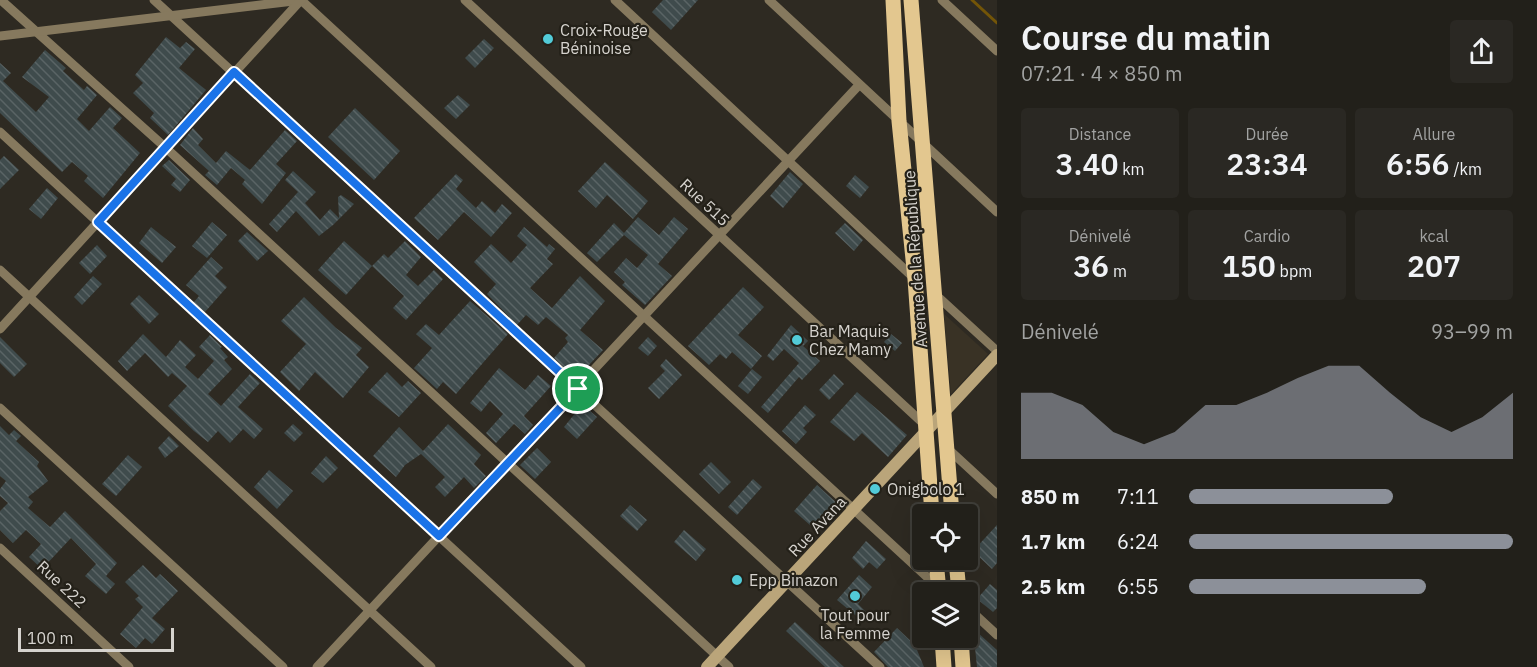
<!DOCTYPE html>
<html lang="fr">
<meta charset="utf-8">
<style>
body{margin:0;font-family:"IBM Plex Sans",sans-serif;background:#2a2823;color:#f1f3f6;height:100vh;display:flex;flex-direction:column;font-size:22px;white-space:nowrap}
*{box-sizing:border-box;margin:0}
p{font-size:20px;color:#a2a3a2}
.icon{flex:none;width:33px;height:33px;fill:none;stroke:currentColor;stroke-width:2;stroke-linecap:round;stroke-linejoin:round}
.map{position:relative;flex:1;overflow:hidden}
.details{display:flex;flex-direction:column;background:#22201a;width:540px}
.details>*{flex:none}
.tools{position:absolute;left:912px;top:504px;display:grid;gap:12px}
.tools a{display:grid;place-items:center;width:66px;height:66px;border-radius:6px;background:#22201a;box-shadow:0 6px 24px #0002,0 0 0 2px #3f3e39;font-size:30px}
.scale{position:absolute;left:18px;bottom:15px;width:156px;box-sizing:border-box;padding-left:6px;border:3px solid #d6d3ce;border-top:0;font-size:16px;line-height:21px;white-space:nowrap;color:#d6d3ce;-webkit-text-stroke:4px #242119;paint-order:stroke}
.pin{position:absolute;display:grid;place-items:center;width:51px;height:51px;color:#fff;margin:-26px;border:3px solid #fff;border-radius:50%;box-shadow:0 2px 6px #0007}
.round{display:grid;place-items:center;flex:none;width:63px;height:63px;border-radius:6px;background:#2a2823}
.overview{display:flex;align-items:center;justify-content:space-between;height:102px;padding:0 24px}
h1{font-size:33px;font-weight:600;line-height:45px}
.figures{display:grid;grid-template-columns:repeat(3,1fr);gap:9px;height:102px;padding:6px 24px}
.figures div{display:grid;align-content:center;border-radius:6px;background:#2a2823;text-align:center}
.figures b{font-size:30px;font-weight:600}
.figures small{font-size:16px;font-weight:400}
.figures p{font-size:16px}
.chart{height:168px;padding:12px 24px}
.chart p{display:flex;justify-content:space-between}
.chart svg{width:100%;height:108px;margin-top:6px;fill:#8c9099;opacity:.7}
ul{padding:0 24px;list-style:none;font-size:20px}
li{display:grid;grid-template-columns:96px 72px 1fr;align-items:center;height:45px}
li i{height:15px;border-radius:8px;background:#8c9099}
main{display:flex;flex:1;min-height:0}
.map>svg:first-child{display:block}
.built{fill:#393225}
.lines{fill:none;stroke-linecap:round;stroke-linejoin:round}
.stream{stroke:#735508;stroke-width:3}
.building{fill:url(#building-back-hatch)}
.street{stroke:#86795e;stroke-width:9}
.secondary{stroke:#baa57a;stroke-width:12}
.primary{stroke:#e3c78f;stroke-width:15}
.route-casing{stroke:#fff;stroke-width:12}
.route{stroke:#1a73e8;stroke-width:8}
.poi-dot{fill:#52cbd8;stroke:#242119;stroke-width:2}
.labels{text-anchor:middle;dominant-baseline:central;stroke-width:4.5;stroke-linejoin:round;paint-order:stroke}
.poi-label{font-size:16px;fill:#d6d3ce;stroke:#242119;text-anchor:start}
.street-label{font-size:16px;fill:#d6d3ce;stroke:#242119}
</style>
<main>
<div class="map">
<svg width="997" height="667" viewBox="0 0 997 667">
<defs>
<pattern id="building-back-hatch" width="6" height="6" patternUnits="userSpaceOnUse" patternTransform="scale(1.5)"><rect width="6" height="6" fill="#3f4b4c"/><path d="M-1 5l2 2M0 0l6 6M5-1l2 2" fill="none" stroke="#5a6465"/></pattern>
</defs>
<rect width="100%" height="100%" fill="#2e2a22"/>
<polygon class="built" points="944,314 988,354 951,394"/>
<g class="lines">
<polyline class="stream" points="972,0 997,23"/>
</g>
<g class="building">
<polygon points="663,0 698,0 671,30 652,12"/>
<polygon points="166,37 180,48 186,42 195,49 179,68 206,90 168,135 150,118 154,113 133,93 143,83 135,75"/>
<polygon points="484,39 494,48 475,68 465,58"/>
<polygon points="45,50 66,68 63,71 84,90 87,86 97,95 77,119 89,131 110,107 122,118 113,128 140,153 103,198 84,181 88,176 72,162 62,172 0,113 0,63 11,73 3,81 36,112 49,97 22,77"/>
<polygon points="458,95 470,105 456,119 444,108"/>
<polygon points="355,108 400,151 374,180 328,137"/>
<polygon points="193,128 203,139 198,145 216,163 226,151 250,170 285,130 297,141 276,164 286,173 262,204 242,184 245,180 231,168 217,185 205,175 209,171 180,145"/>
<polygon points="4,156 19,170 0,189 0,160"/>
<polygon points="169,160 190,180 180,192 171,185 176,179 162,166"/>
<polygon points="605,162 648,201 633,219 607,195 596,208 578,191"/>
<polygon points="293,171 316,192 305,203 320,220 330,209 339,218 338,197 341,195 354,204 333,225 319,236 296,211 277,232 269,224 298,192 285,180"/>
<polygon points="790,172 803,184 783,208 770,196"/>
<polygon points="456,174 463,180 456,189 476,208 482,201 495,213 502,204 512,213 491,237 464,212 438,240 414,218"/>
<polygon points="855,175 869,187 860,198 846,186"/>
<polygon points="47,188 58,198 41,219 29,209"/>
<polygon points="638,217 659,235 674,217 688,229 658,264 672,276 645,305 622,285 625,282 614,272 626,258 637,268 648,255 624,235 597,262 587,253 614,223 624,233"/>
<polygon points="212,222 227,235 207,258 192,246"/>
<polygon points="845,223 863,240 854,251 835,233"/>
<polygon points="151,227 176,247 162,263 139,243"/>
<polygon points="524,227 547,247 549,244 555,249 547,259 553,264 530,288 552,308 580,276 605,301 580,330 603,350 576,379 554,358 568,342 565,338 568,335 546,317 538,325 526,315 517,325 487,294 496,284 474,262 491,244 511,263 527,245 517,236"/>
<polygon points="247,232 268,251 257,261 238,241"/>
<polygon points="344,241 372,266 346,295 318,270"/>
<polygon points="405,241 421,257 406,275 418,286 434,270 443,279 406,320 393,308 404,296 372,266 384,254 388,258"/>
<polygon points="97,245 107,256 90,274 79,263"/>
<polygon points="211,257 223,268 215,276 227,287 205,312 194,302 199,296 186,285"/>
<polygon points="93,276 102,284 82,305 74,297"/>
<polygon points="743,287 764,307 738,335 762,356 751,369 732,352 726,359 720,354 709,365 688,346"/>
<polygon points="139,295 159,314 149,324 130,304"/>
<polygon points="304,297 336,328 362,348 356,355 369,367 343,398 315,372 299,391 280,372 306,344 281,321"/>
<polygon points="470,301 508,334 456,394 443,382 437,389 414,368 432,348 416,334 426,324 439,335"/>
<polygon points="791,325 808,341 803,346 820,361 802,380 799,377 768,413 761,407 799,363 784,349 773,361 767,356"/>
<polygon points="143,334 166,357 180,340 196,355 185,367 198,379 214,361 199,347 210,335 222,347 220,348 228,357 224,360 232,369 208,394 221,406 250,374 260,383 238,407 263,429 254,439 243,429 230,443 218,431 208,442 194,431 168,406 187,386 172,373 168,377 145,353 127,371 118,361"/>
<polygon points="891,334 902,343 895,351 884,342"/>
<polygon points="0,337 27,364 14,377 0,363"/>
<polygon points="648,337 657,346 648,356 638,348"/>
<polygon points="666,359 682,375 659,399 648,388 665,371 660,366"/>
<polygon points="499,368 525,390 538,375 551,386 524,416 533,425 525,434 514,424 496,443 486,433 503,414 490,401 481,412 470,403"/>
<polygon points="752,369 762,377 748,394 738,386"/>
<polygon points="387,372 402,387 408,381 421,393 399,417 368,392"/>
<polygon points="834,374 844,384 829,400 819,390"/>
<polygon points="857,392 907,435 888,457 862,433 854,441 830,422"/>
<polygon points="580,402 597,417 577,439 564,427 577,411 574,409"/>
<polygon points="805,405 816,415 803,428 807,432 796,444 782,431"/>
<polygon points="293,424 303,433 294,442 284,433"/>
<polygon points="448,424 481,455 474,464 486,476 474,488 464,477 445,497 435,487 445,477 421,454 405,465 396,477 373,456 399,427 423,451"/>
<polygon points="0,426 9,435 14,430 21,436 16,441 39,462 37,466 48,481 28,497 33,502 28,508 50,527 65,511 117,563 106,576 115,584 106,594 85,576 96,564 71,538 42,569 29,557 41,544 26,530 13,543 0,530 0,511 8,503 0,496 0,489 6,481 0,476"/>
<polygon points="169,436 179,446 165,458 158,448"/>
<polygon points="537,448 551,462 535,479 520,465"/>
<polygon points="128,455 142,467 116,496 102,484"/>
<polygon points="326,456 338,468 323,483 311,473"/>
<polygon points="711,462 731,482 719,494 699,474"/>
<polygon points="269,470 293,491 277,509 254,487"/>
<polygon points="753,479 762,487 737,515 728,507"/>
<polygon points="817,485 840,506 818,532 794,511"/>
<polygon points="630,505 647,520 637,531 620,516"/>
<polygon points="997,525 997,563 992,569 973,551"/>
<polygon points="684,530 706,549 696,561 674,542"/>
<polygon points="866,541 886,559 877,569 869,562 863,569 852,558"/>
<polygon points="143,565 156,578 160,574 178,591 152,618 165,629 152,644 145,638 136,648 120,634 143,607 135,599 139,596 125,582"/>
<polygon points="859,575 872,587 858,604 866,612 860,619 837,600"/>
<polygon points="990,584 997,590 997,608 993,612 977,599"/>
<polygon points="795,622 844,667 825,667 786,631"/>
<polygon points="897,628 915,645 924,667 888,667 874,652"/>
<polygon points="978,633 997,650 997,667 977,667 974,638"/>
</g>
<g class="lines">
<g class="street">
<polyline points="1,0 166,148 729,667"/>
<polyline points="154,0 880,667"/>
<polyline points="301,0 939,588"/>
<polyline points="465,0 925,425"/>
<polyline points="615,0 915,279"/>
<polyline points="769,0 997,212"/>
<polyline points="942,0 997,51"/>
<polyline points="0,36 302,0"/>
<polyline points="0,132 581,667"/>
<polyline points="0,270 431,667"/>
<polyline points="936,295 997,351"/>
<polyline points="0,329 301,0"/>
<polyline points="0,408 283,667"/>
<polyline points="946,447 997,494"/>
<polyline points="0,548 129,667"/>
<polyline points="968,608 997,635"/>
<polyline points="317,667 859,85"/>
</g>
<polyline class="secondary" points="707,667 997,355"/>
<g class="primary">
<polyline points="893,0 899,121 915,279 932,514"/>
<polyline points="911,0 952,514"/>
<polyline points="936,560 939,592"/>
<polyline points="956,560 959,592"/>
<polyline points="942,638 944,667"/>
<polyline points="961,638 963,667"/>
</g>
</g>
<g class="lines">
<defs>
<polygon id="route" points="234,72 578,389 439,536 98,222"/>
</defs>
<use href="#route" class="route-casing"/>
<use href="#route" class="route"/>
</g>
<g class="poi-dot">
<circle cx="548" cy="39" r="6"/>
<circle cx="797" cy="340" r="6"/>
<circle cx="875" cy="489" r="6"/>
<circle cx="737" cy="580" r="6"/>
<circle cx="855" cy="596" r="6"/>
</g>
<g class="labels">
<g class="poi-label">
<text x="560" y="30">Croix-Rouge<tspan x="560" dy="18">Béninoise</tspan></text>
<text x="809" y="331">Bar Maquis<tspan x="809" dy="18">Chez Mamy</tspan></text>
<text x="887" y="489">Onigbolo 1</text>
<text x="749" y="580">Epp Binazon</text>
<text x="855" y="615" text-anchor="middle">Tout pour<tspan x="855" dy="18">la Femme</tspan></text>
</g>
<g class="street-label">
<text transform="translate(705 202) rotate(43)">Rue 515</text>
<text transform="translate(915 259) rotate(-94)">Avenue de la République</text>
<text transform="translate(817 526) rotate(-47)">Rue Avana</text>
<text transform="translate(62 584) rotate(43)">Rue 222</text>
</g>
</g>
</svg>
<div class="tools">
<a><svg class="icon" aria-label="locate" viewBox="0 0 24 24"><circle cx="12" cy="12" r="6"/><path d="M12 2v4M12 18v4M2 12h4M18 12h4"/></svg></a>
<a><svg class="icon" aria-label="layers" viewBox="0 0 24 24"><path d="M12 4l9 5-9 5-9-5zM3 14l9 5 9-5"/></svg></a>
</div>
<div class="scale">100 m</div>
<div class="pin" style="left:578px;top:389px;background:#1e9e55"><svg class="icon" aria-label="arrive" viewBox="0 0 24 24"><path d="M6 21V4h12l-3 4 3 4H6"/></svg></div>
</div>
<section class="details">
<div class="overview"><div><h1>Course du matin</h1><p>07:21 · 4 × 850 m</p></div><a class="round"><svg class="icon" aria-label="share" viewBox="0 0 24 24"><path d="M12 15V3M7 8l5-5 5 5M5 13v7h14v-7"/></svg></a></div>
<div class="figures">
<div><p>Distance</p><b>3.40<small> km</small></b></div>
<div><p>Durée</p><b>23:34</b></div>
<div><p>Allure</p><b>6:56<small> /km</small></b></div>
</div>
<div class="figures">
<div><p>Dénivelé</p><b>36<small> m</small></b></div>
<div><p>Cardio</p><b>150<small> bpm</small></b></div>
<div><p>kcal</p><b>207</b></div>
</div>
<div class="chart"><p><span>Dénivelé</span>93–99 m</p>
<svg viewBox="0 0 160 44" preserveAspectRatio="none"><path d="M0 44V17L10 17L20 22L30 33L40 38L50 33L60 22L70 22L80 17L90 11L100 6L110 6L120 17L130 27L140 33L150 27L160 17V44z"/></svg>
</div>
<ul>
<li><b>850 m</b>7:11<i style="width:63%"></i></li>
<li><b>1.7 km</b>6:24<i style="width:100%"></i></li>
<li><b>2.5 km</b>6:55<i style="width:73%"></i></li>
</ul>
</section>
</main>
